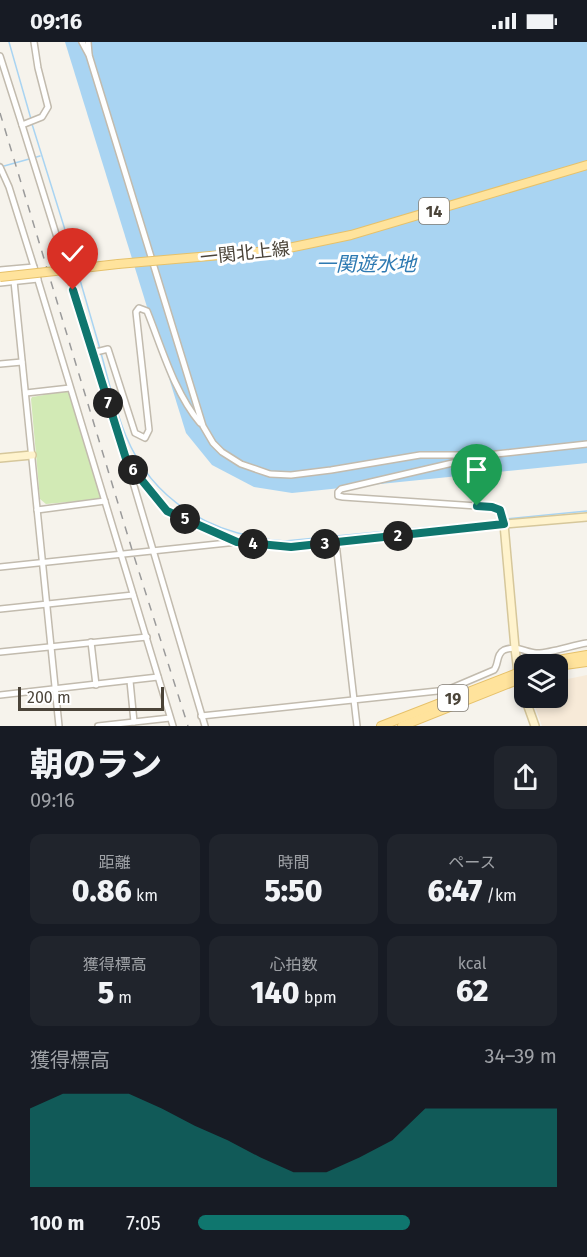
<!DOCTYPE html>
<html lang="ja">
<meta charset="utf-8">
<style>
body{margin:0;font-family:"Fira Sans","Noto Sans JP",sans-serif;background:#20242c;color:#f1f3f6;height:100vh;display:flex;flex-direction:column;font-size:22px;white-space:nowrap}
*{box-sizing:border-box;margin:0}
p{font-size:20px;color:#9ea1a6}
.icon{flex:none;width:33px;height:33px;fill:none;stroke:currentColor;stroke-width:2;stroke-linecap:round;stroke-linejoin:round}
.map{position:relative;height:684px;overflow:hidden}
.sheet{display:flex;flex-direction:column;background:#171b24;flex:1}
.sheet>*{flex:none}
.buttons{position:absolute;left:514px;top:612px;display:grid;gap:12px}
.buttons a{display:grid;place-items:center;width:54px;height:54px;border-radius:12px;background:#171b24;box-shadow:0 3px 9px #0003;font-size:30px}
.scale{position:absolute;left:18px;bottom:15px;width:146px;box-sizing:border-box;padding-left:6px;border:3px solid #4b4439;border-top:0;font-size:16px;line-height:21px;white-space:nowrap;color:#4b4439;-webkit-text-stroke:4px #fff;paint-order:stroke}
.pin{position:absolute;display:grid;place-items:center;width:51px;height:51px;color:#fff;margin:-62px -26px;border-radius:50% 50% 50% 0;rotate:-45deg;box-shadow:0 0 6px #0007}
.pin .icon{rotate:45deg}
.km{position:absolute;width:30px;height:30px;margin:-15px;border-radius:50%;background:#222;color:#fff;font-size:16px;line-height:30px;text-align:center}
.round{display:grid;place-items:center;flex:none;width:63px;height:63px;border-radius:12px;background:#20242c}
.summary{display:flex;align-items:center;justify-content:space-between;height:102px;padding:0 30px}
h1{font-size:33px;font-weight:800;line-height:45px}
.metrics{display:grid;grid-template-columns:repeat(3,1fr);gap:9px;height:102px;padding:6px 30px}
.metrics div{display:grid;align-content:center;border-radius:12px;background:#20242c;text-align:center}
.metrics b{font-size:30px;font-weight:800}
.metrics small{font-size:16px;font-weight:400}
.metrics p{font-size:16px}
.chart{height:168px;padding:12px 30px}
.chart p{display:flex;justify-content:space-between}
.chart svg{width:100%;height:108px;margin-top:6px;fill:#0f766e;opacity:.7}
ul{padding:0 30px;list-style:none;font-size:20px}
li{display:grid;grid-template-columns:96px 72px 1fr;align-items:center;height:45px}
li i{height:15px;border-radius:8px;background:#0f766e}
.status{display:flex;justify-content:space-between;align-items:center;height:42px;padding:0 30px;background:#171b24;direction:ltr}
.status svg{height:16px;fill:currentColor}
.map>svg:first-child{display:block}
.commercial{fill:#f7ead8}
.green{fill:#d2eab5}
.water{fill:#a9d4f2}
.lines{fill:none;stroke-linecap:round;stroke-linejoin:round}
.stream{stroke:#a9d4f2;stroke-width:1.5}
.street-casing{stroke:#c2bbae;stroke-width:8}
.secondary-casing{stroke:#d6c79b;stroke-width:10}
.primary-casing{stroke:#e6c16a;stroke-width:10}
.street{stroke:#fff;stroke-width:5}
.secondary{stroke:#fff3cd;stroke-width:7}
.primary{stroke:#ffe39c;stroke-width:8}
.rail{stroke:#9a9a9a;stroke-width:1.5;stroke-dasharray:8 8;stroke-linecap:butt}
.primary-bridge-casing{stroke:#e6c16a;stroke-width:10;stroke-linecap:butt}
.primary-bridge{stroke:#ffe39c;stroke-width:8}
.route-casing{stroke:#fff;stroke-width:12}
.route{stroke:#0f766e;stroke-width:8}
.labels{text-anchor:middle;dominant-baseline:central;stroke-width:6;stroke-linejoin:round;paint-order:stroke}
.shield{fill:#fff;stroke:#817c74;stroke-width:1.5}
.shield-label{font-size:16px;font-weight:bold;fill:#4b4439}
.street-label{font-size:18px;fill:#4b4439;stroke:#fff}
.water-label{font-size:20px;font-style:italic;fill:#2e7ab2;stroke:#fff}
</style>
<div class="status"><b>09:16</b><svg viewBox="0 0 49 12"><path d="M0 12V9h3v3zM5 12V6h3v6zM10 12V3h3v9zM15 12V0h3v12zM26 1h20v11H26zM47 4h2v5h-2z"/></svg></div>
<div class="map">
<svg width="587" height="684" viewBox="0 0 587 684">
<rect width="100%" height="100%" fill="#f6f3ec"/>
<polygon class="commercial" points="587,633 587,684 542,684 532,656 558,656 558,639"/>
<polygon class="green" points="69,349 102,457 46,462 40,457 31,357 32,355 44,353 44,351"/>
<polygon class="water" points="65,0 587,0 587,421 292,451 254,445 212,423 186,391"/>
<g class="lines">
<g class="stream">
<polyline points="9,0 31,77"/>
<polyline points="32,82 76,223"/>
<polyline points="4,124 40,114"/>
<polyline points="78,231 100,307"/>
<path d="M101,311C109,340 115,368 126,394C154,462 215,494 285,499L501,478"/>
<polyline points="506,477 587,469"/>
</g>
<defs>
<g id="street">
<polyline points="82,0 89,13 203,384 213,401 222,410 241,422 270,432 291,433 331,428 420,413 474,413"/>
<polyline points="88,0 89,12"/>
<polyline points="0,14 22,83 42,75 48,65 38,26 34,0"/>
<polyline points="22,83 127,420 205,684"/>
<polyline points="0,125 9,145 34,225 173,684"/>
<polyline points="0,228 34,225"/>
<polyline points="14,239 59,684"/>
<polyline points="0,241 38,237"/>
<path d="M92,311L108,307L135,391L145,396L149,388L136,270L139,266L147,269C162,306 174,350 200,381"/>
<polyline points="0,322 22,320"/>
<polyline points="26,351 70,346"/>
<polyline points="129,423 167,469 235,500"/>
<polyline points="37,468 105,459"/>
<polyline points="336,501 357,684"/>
<polyline points="0,525 237,500 291,505 336,501 504,482 500,468 492,465 343,455 338,454 338,450 341,447 487,413 587,402"/>
<polyline points="0,567 133,553"/>
<polyline points="91,600 96,643"/>
<polyline points="0,610 147,595"/>
<polyline points="130,639 134,680"/>
<polyline points="0,653 158,635"/>
<path d="M201,674L447,648L494,628C499,622 496,612 504,608C516,603 525,610 536,611C548,612 573,603 587,601"/>
<polyline points="98,684 170,676"/>
</g>
<g id="secondary">
<polyline points="0,416 32,413"/>
<polyline points="525,655 518,631 515,606 504,482 587,475"/>
<polyline points="525,656 535,684"/>
</g>
<g id="primary">
<polyline points="279,208 351,193 587,123"/>
<polyline points="83,226 118,222"/>
<polyline points="541,622 552,619 587,613"/>
<polyline points="558,624 587,620"/>
<polyline points="381,684 525,628"/>
<polyline points="402,684 525,635"/>
</g>
</defs>
<use href="#street" class="street-casing"/>
<use href="#secondary" class="secondary-casing"/>
<use href="#primary" class="primary-casing"/>
<use href="#street" class="street"/>
<use href="#secondary" class="secondary"/>
<use href="#primary" class="primary"/>
<polyline class="rail" points="0,71 133,511 188,684"/>
<defs>
<g id="primary-bridge">
<polyline points="118,222 279,208"/>
<polyline points="0,235 83,226"/>
</g>
</defs>
<use href="#primary-bridge" class="primary-bridge-casing"/>
<use href="#primary-bridge" class="primary-bridge"/>
</g>
<g class="lines">
<defs>
<polyline id="route" points="73,248 127,420 167,469 237,500 291,505 504,482 500,468 492,465 477,464"/>
</defs>
<use href="#route" class="route-casing"/>
<use href="#route" class="route"/>
</g>
<g class="labels">
<g class="shield">
<rect x="419" y="156" width="30" height="26" rx="4.5"/>
<rect x="438" y="643" width="30" height="26" rx="4.5"/>
</g>
<g class="shield-label">
<text x="434" y="169">14</text>
<text x="453" y="656">19</text>
</g>
<g class="street-label">
<text transform="translate(245 211) rotate(-6)">一関北上線</text>
</g>
<g class="water-label">
<text x="366" y="222">一関遊水地</text>
</g>
</g>
</svg>
<div class="buttons">
<a><svg class="icon" aria-label="layers" viewBox="0 0 24 24"><path d="M12 4l9 5-9 5-9-5zM3 14l9 5 9-5"/></svg></a>
</div>
<div class="scale">200 m</div>
<div class="pin" style="left:477px;top:464px;background:#1e9e55"><svg class="icon" aria-label="arrive" viewBox="0 0 24 24"><path d="M6 21V4h12l-3 4 3 4H6"/></svg></div>
<div class="pin" style="left:73px;top:248px;background:#d93025"><svg class="icon" aria-label="check" viewBox="0 0 24 24"><path d="M5 12l5 5 9-10"/></svg></div>
<b class="km" style="left:398px;top:494px">2</b>
<b class="km" style="left:325px;top:502px">3</b>
<b class="km" style="left:253px;top:502px">4</b>
<b class="km" style="left:185px;top:477px">5</b>
<b class="km" style="left:133px;top:428px">6</b>
<b class="km" style="left:108px;top:361px">7</b>
</div>
<section class="sheet">
<div class="summary"><div><h1>朝のラン</h1><p>09:16</p></div><a class="round"><svg class="icon" aria-label="share" viewBox="0 0 24 24"><path d="M12 15V3M7 8l5-5 5 5M5 13v7h14v-7"/></svg></a></div>
<div class="metrics">
<div><p>距離</p><b>0.86<small> km</small></b></div>
<div><p>時間</p><b>5:50</b></div>
<div><p>ペース</p><b>6:47<small> /km</small></b></div>
</div>
<div class="metrics">
<div><p>獲得標高</p><b>5<small> m</small></b></div>
<div><p>心拍数</p><b>140<small> bpm</small></b></div>
<div><p>kcal</p><b>62</b></div>
</div>
<div class="chart"><p><span>獲得標高</span>34–39 m</p>
<svg viewBox="0 0 160 44" preserveAspectRatio="none"><path d="M0 44V12L10 6L20 6L30 6L40 12L50 19L60 25L70 32L80 38L90 38L100 32L110 25L120 12L130 12L140 12L150 12L160 12V44z"/></svg>
</div>
<ul>
<li><b>100 m</b>7:05<i style="width:59%"></i></li>
</ul>
</section>
